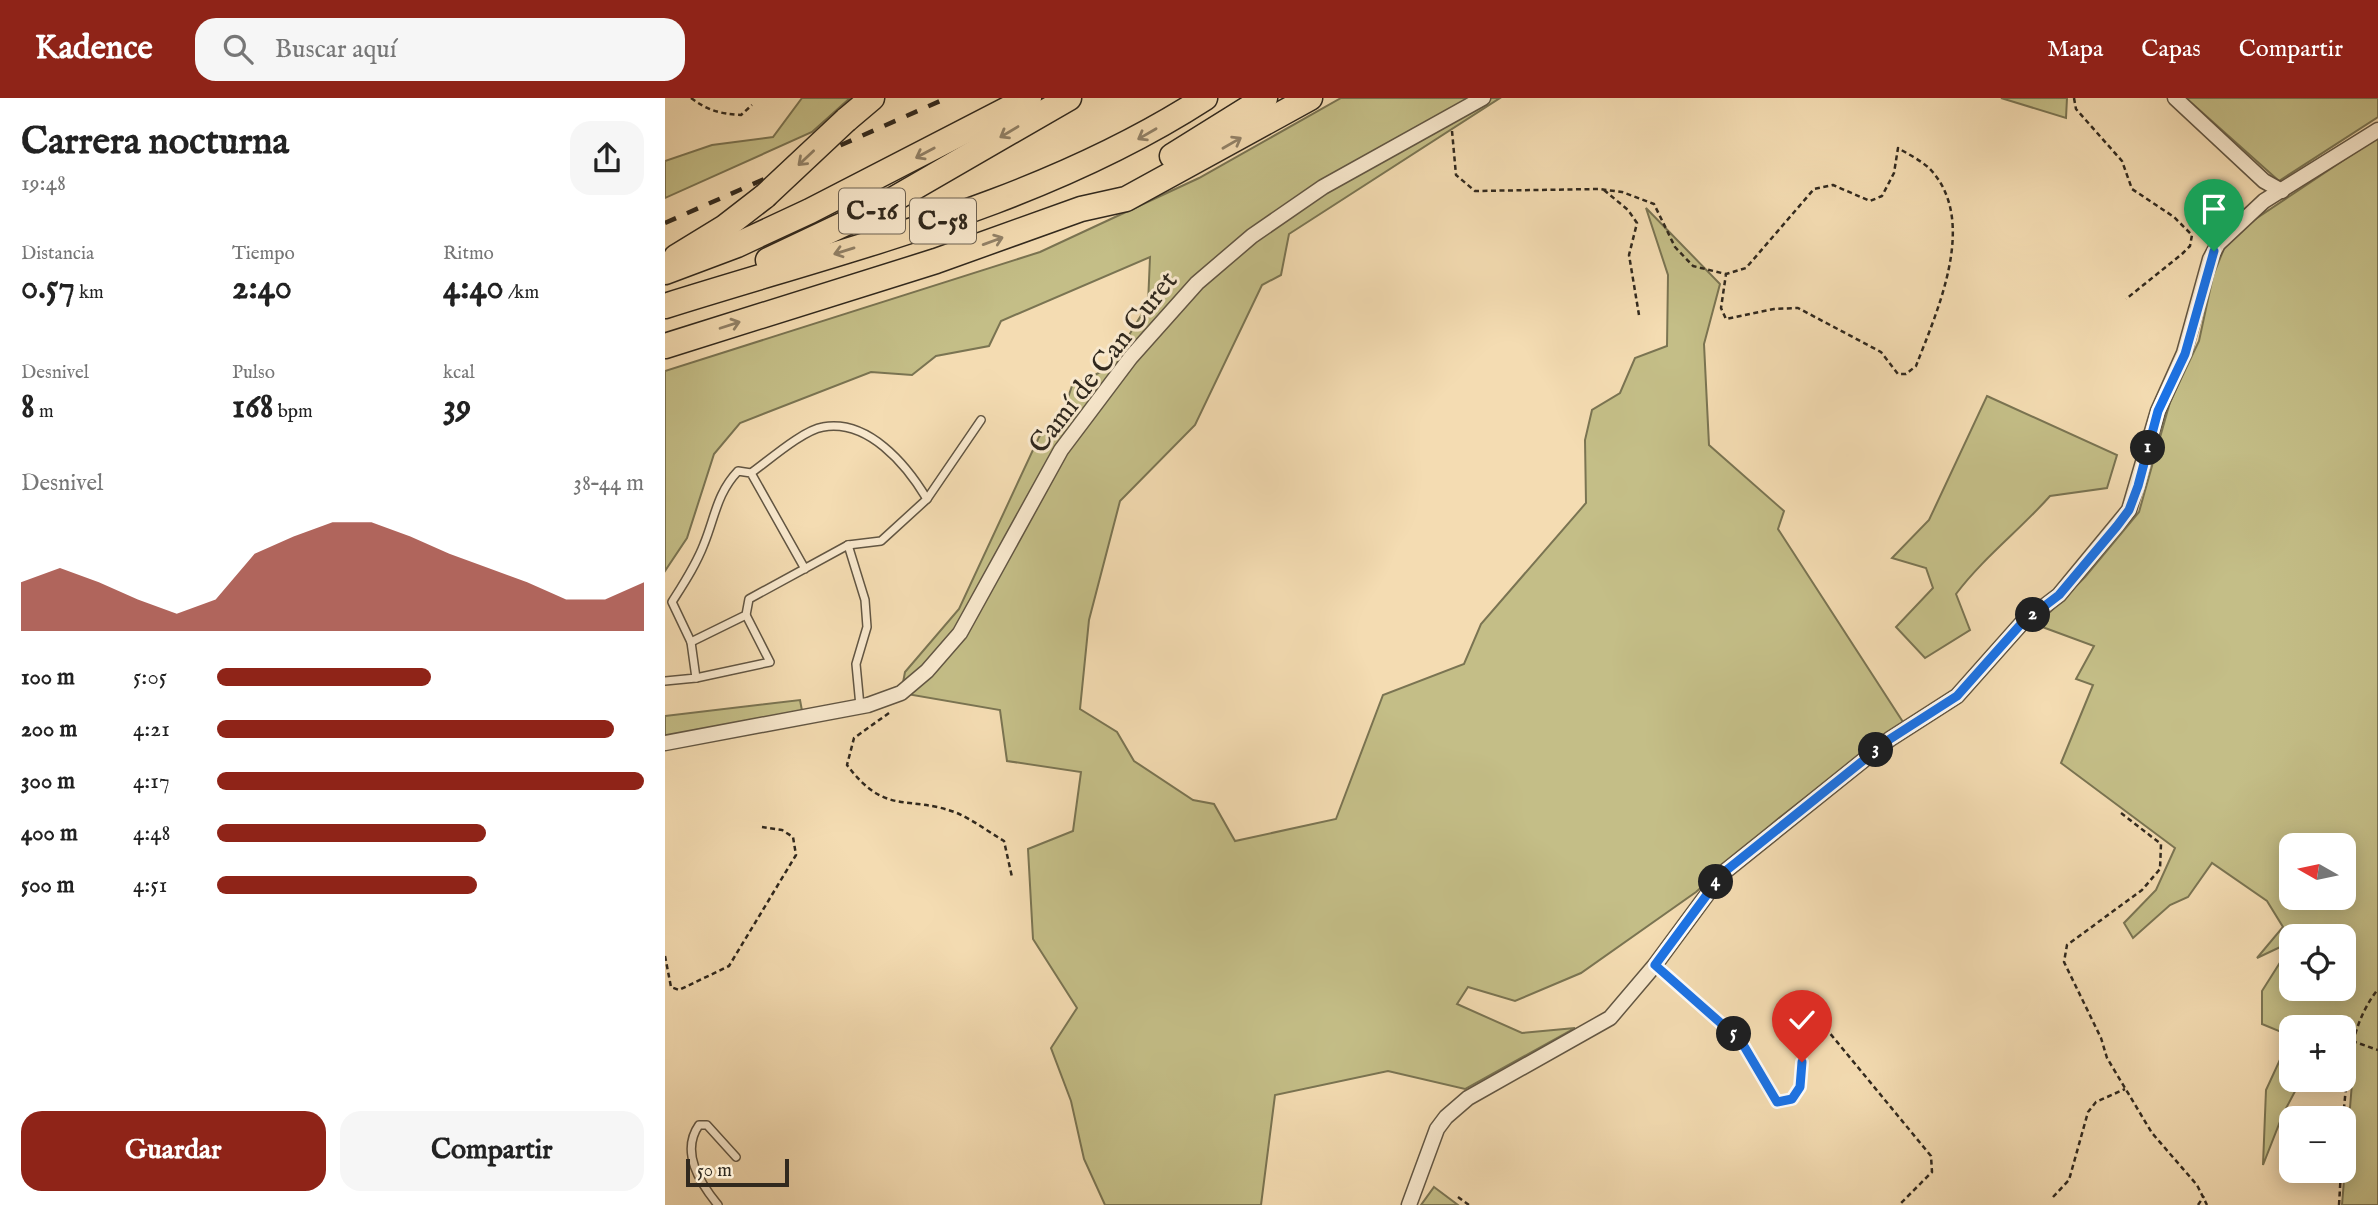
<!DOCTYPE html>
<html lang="es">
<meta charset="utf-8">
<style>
body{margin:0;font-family:"IM FELL English",serif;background:#f6f6f6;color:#222;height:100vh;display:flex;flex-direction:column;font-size:26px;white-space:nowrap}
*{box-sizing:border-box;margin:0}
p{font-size:23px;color:#767676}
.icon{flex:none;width:38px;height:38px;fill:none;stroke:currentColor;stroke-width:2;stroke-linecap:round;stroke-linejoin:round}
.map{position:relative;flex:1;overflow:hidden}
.sheet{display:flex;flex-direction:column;background:#fff;width:665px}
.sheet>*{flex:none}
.needle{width:46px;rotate:279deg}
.controls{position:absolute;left:1614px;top:735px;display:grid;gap:14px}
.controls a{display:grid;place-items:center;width:77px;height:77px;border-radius:14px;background:#fff;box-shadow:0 4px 18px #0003;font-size:35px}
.scale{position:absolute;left:21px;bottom:18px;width:103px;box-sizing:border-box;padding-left:7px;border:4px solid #31291e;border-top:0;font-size:19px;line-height:24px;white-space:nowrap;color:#31291e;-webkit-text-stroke:5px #f8e8cd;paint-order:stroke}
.pin{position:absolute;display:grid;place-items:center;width:60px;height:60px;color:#fff;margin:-72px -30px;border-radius:50% 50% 50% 0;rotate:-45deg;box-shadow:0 0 7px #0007}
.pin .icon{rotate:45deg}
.km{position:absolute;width:35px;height:35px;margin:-18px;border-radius:50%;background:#222;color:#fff;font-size:19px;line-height:35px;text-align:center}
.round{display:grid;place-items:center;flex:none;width:74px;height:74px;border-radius:21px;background:#f6f6f6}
.headline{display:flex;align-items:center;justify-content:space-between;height:119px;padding:0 21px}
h1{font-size:38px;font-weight:800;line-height:52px}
.metrics{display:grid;grid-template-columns:repeat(3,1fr);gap:10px;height:119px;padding:7px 21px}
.metrics div{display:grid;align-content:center}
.metrics b{font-size:35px;font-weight:800}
.metrics small{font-size:19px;font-weight:400}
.metrics p{font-size:19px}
.chart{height:196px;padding:14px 21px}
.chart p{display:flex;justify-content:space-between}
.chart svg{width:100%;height:126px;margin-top:7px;fill:#8f2418;opacity:.7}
.primary-button{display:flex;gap:14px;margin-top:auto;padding:14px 21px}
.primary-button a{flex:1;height:80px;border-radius:21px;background:#8f2418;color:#fff;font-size:28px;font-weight:800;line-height:80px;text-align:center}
.primary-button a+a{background:#f6f6f6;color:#222}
ul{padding:0 21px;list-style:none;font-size:23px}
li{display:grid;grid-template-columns:112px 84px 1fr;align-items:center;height:52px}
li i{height:18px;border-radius:9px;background:#8f2418}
header{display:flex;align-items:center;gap:42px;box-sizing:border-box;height:98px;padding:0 35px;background:#8f2418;color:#fff}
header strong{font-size:33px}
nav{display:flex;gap:38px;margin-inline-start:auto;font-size:24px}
.search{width:490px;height:63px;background:#f6f6f6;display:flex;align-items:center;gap:18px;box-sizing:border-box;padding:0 24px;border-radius:21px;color:#767676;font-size:26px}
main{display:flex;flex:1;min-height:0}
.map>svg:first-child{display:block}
.green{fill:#c4be87;stroke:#7a7452;stroke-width:2;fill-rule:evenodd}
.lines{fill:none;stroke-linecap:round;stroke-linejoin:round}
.lane-casing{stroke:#625643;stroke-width:10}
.street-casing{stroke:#625643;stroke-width:17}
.highway-casing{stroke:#31291e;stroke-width:27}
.path{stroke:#31291e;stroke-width:2.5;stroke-dasharray:5 3.5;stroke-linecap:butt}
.lane{stroke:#f8e8cd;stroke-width:7}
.street{stroke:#f8e8cd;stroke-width:14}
.highway{stroke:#f4dcb2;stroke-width:24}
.rail{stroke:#31291e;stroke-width:4.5;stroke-dasharray:12 12;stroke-linecap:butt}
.highway-bridge-casing{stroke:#31291e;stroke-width:27;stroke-linecap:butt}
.highway-bridge{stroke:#f4dcb2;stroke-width:24}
.oneway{stroke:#928268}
.route-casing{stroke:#fff;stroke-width:14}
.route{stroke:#1a73e8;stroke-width:9}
.labels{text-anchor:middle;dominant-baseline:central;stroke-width:6;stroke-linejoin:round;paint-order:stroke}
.shield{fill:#f8e8cd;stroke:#6d6252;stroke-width:2}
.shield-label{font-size:26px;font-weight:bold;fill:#31291e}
.street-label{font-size:28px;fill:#31291e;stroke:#f8e8cd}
</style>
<header>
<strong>Kadence</strong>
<div class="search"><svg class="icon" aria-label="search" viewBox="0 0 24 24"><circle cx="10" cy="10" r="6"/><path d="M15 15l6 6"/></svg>Buscar aquí</div>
<nav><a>Mapa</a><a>Capas</a><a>Compartir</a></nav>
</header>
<main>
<section class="sheet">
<div class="headline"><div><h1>Carrera nocturna</h1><p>19:48</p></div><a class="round"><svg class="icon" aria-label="share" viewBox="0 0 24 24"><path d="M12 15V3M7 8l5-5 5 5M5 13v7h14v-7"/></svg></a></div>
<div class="metrics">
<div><p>Distancia</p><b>0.57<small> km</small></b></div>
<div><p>Tiempo</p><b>2:40</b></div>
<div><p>Ritmo</p><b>4:40<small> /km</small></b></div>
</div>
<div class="metrics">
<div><p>Desnivel</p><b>8<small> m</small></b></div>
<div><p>Pulso</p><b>168<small> bpm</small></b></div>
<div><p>kcal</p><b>39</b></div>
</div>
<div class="chart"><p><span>Desnivel</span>38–44 m</p>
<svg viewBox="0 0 160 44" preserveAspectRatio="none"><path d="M0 44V27L10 22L20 27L30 33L40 38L50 33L60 17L70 11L80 6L90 6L100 11L110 17L120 22L130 27L140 33L150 33L160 27V44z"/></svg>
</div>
<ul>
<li><b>100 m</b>5:05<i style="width:50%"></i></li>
<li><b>200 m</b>4:21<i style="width:93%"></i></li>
<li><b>300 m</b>4:17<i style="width:100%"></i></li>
<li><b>400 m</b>4:48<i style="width:63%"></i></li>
<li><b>500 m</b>4:51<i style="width:61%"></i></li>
</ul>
<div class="primary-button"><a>Guardar</a><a>Compartir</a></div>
</section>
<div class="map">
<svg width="1713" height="1107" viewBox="0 0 1713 1107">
<rect width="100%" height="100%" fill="#f4dcb2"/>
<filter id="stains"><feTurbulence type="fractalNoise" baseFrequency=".00286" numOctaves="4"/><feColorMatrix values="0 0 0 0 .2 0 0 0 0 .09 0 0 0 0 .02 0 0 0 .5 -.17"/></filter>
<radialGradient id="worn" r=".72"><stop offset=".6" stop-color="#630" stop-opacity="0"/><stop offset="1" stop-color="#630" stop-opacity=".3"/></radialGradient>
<g class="green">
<polygon points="137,0 185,0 147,34 0,100 0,63 47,47 108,39"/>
<polygon points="676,0 835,0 624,136 616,177 597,187 530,327 455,403 424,522 415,611 452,634 469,663 528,702 549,706 570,743 671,721 718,597 799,566 816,526 921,405 920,342 927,312 955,295 970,260 1002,248 1003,177 981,110 1055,186 1039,246 1044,347 1119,413 1113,431 1238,624 1114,720 1031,794 916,875 850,903 803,889 792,906 857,935 910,930 800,991 723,973 610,997 596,1107 440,1107 419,1061 406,1003 386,950 412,910 368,841 363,751 408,733 416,674 342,663 335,612 236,595 240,574 294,511 374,339 398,314 407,288 444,270 483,206 485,159 336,223 324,248 271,258 247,277 206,274 75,325 49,356 22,440 0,473 0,273 375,154 534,80"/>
<polygon points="1336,0 1402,0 1401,20"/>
<polygon points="1521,0 1713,0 1713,19 1614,83"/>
<path d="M1713,39V1107H1677L1688,973L1678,969V929H1626V982H1636L1618,1016L1598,1067L1601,992L1626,938L1597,926V893L1626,847V891H1678V838H1626V844L1592,860L1618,829L1602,803L1547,765L1523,799L1505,807L1468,840L1459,825L1491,792L1510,750L1396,665L1428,587L1411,581L1429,548L1372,527L1420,479L1474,414L1505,304L1534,243L1548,178L1560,148L1589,122ZM1626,747H1678V800H1626Z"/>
<path d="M1322,298L1452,357L1442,390L1385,398C1355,432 1319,459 1291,496L1305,532L1260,560L1231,529L1268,490L1261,470L1227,460L1264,422Z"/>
<polygon points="135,602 138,618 0,648 0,618"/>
<polygon points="769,1089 793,1107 756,1107"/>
</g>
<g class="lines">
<defs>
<g id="lane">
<path d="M86,375C103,363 138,332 158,329C203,321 241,366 262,401L216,443L183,447"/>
<polyline points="262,401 316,322"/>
<path d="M140,471L86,375L73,373C52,395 50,419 39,446C31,467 19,485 7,504L26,544L81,517L84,501L183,447L200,502L202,529L191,566L195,608"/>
<polyline points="31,580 105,564 81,517"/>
<polyline points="0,583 31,580 26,544"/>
<path d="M53,1107C35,1085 15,1054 34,1027H42L71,1059"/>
</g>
<g id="street">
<polyline points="1510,0 1599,83 1617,93"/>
<polyline points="0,645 203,607 236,595 262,573 295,535 396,352 466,259 532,185 587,138 658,89 818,0"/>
<polyline points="744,1107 772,1031 781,1019 803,1000 945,920 990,867 1058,775 1225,641 1292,598 1356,526 1394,497 1464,412 1493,313 1519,255 1545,161 1553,146 1599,103 1713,32"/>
</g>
<g id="highway">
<polyline points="181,22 207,0"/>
<polyline points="507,58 600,0"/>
<polyline points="11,159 60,129 100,98"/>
<polyline points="103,162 217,108 404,0"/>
<polyline points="0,174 72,147 145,113 364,0"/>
<path d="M0,208C184,150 376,106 540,0"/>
<polyline points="0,248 271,163 416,111 461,101 645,0"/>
</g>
</defs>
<use href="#lane" class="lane-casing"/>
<use href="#street" class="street-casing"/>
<use href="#highway" class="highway-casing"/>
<g class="path">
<path d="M26,0C42,12 55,16 76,17L87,7"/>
<polyline points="1409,0 1411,11 1457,63 1467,91 1509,119 1527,137 1525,148 1517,156 1461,201"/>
<path d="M787,33L791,77L810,93L934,91L957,94L989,106L1010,149L1028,168L1061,176L1081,170L1149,91L1168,87L1205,103L1217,98L1229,75L1233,50C1243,56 1257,63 1265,71C1314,123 1272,213 1251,268L1241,276H1233L1216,254L1133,210L1109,211L1061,221L1056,210L1061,176"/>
<polyline points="939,92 963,112 972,125 964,157 974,217"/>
<path d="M224,615L189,640L182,667C221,719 242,696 292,715C308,722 324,734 339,743L347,779"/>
<polyline points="1456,715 1496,746 1495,771 1477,792 1402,847 1399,864 1436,940 1442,960 1487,1035 1532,1087 1542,1107"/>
<polyline points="0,858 6,889 14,892 64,868 131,757 128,739 117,732 97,729"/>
<polyline points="1000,876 1076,943 1112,1004 1127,1001 1135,989 1144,915 1148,910 1154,922 1266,1058 1267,1074 1234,1107"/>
<polyline points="1687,943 1713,952"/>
<path d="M1678,1020C1683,973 1683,930 1713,891"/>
<polyline points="793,1099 804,1107"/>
<polyline points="1388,1099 1404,1082 1423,1014 1431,1004 1460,991"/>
<polyline points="1533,1107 1539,1098"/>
<polyline points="1674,1107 1676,1073"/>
</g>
<use href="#lane" class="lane"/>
<use href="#street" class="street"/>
<use href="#highway" class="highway"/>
<polyline class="rail" points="0,125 282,0"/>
<defs>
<polyline id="highway-bridge" points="100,98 181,22"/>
</defs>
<use href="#highway-bridge" class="highway-bridge-casing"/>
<use href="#highway-bridge" class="highway-bridge"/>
</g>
<defs><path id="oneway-shaft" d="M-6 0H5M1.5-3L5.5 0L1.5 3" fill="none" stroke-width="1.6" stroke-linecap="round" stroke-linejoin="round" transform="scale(1.75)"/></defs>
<g class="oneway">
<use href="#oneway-shaft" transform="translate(344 34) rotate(149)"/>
<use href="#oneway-shaft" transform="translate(482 36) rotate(150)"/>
<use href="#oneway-shaft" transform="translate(567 45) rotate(-30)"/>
<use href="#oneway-shaft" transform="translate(260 55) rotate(152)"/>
<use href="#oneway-shaft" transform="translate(141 60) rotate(137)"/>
<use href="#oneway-shaft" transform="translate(328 143) rotate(-20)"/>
<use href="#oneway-shaft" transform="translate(179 153) rotate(163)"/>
<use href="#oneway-shaft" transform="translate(65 227) rotate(-18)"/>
</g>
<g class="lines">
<defs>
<polyline id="route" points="1137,964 1135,989 1127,1001 1112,1004 1076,943 990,867 1058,775 1225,641 1292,598 1356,526 1394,497 1452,428 1464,412 1473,388 1493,313 1520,256 1549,153"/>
</defs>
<use href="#route" class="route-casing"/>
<use href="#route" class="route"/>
</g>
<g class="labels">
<g class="shield">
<rect x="174" y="90.5" width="66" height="45" rx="5"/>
<rect x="245" y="100.5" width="66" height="45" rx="5"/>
</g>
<g class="shield-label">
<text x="207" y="113">C-16</text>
<text x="278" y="123">C-58</text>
</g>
<g class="street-label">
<text transform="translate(439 265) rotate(-52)">Camí de Can Curet</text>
</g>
</g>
<rect width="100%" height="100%" filter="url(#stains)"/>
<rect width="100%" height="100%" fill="url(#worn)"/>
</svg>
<div class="controls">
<a><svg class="needle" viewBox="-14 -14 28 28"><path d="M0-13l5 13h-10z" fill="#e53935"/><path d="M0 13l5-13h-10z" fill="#767676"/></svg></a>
<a><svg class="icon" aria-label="locate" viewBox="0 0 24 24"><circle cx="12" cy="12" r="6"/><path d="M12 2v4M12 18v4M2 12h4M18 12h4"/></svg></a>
<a>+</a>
<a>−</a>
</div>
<div class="scale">50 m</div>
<div class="pin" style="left:1549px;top:153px;background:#1e9e55"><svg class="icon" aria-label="arrive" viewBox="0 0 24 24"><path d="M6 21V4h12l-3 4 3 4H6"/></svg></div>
<div class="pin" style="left:1137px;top:964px;background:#d93025"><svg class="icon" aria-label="check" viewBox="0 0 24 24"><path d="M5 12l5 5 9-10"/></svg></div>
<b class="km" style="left:1483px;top:350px">1</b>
<b class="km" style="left:1368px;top:517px">2</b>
<b class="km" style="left:1211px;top:652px">3</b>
<b class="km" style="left:1051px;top:784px">4</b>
<b class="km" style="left:1069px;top:936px">5</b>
</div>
</main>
